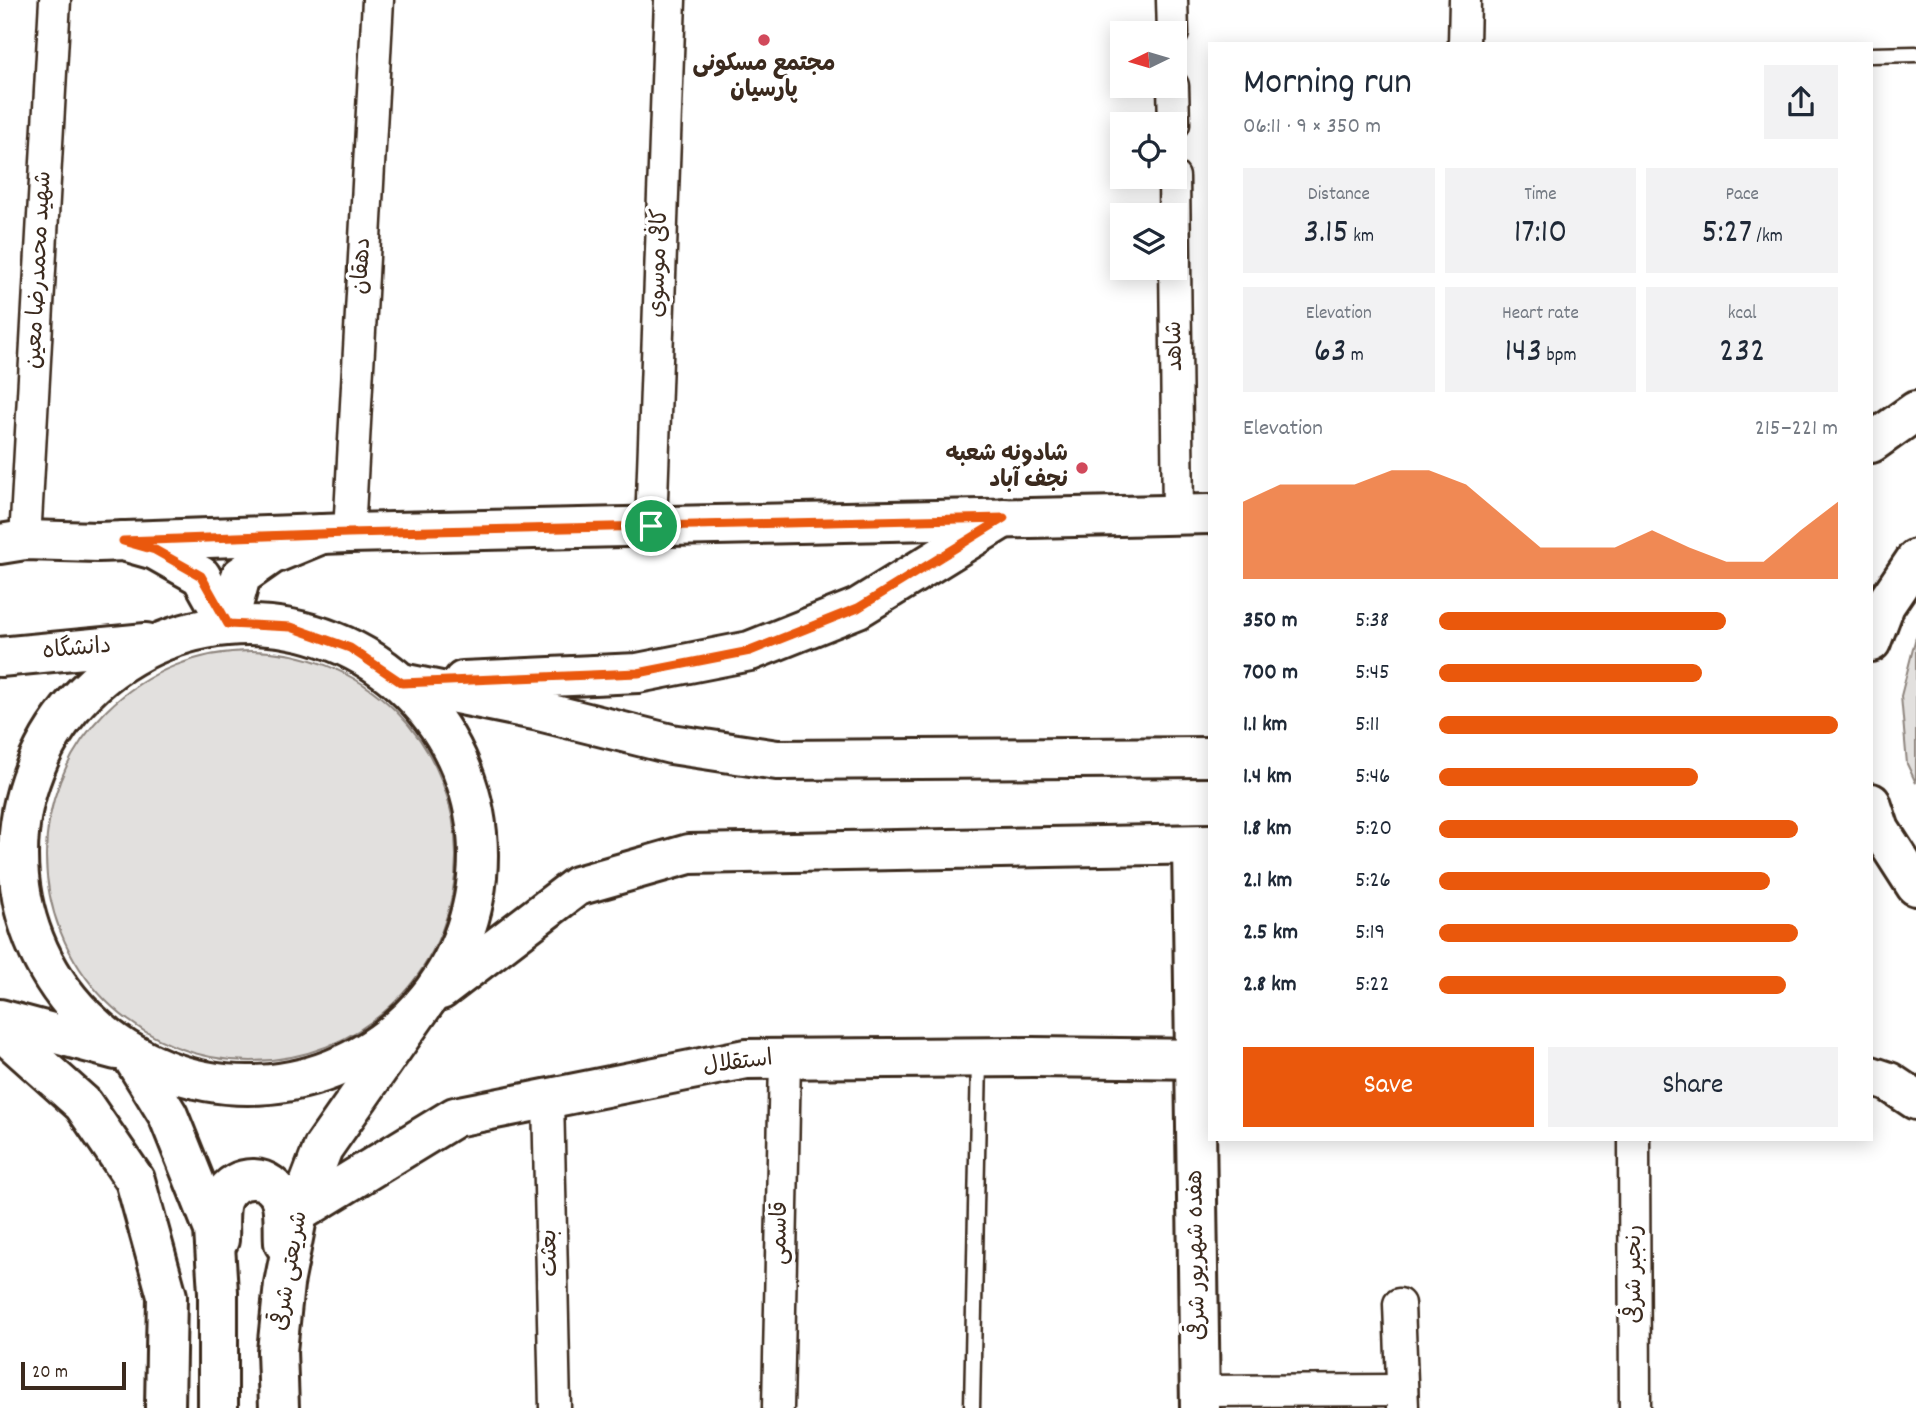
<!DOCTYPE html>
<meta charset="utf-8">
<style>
body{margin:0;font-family:Dekko,"Playpen Sans Arabic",sans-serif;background:#f2f2f3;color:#1f2937;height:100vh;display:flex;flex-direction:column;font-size:26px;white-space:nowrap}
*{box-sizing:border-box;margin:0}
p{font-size:23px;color:#747a83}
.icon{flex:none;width:38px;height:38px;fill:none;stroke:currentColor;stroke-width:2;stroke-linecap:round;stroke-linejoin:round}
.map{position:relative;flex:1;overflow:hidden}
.panel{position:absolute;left:1208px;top:42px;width:665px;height:1099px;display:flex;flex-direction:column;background:#fff;border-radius:0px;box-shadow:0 4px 18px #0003}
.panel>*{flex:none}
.needle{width:46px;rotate:265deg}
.controls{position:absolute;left:1110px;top:21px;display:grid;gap:14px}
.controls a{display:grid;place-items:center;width:77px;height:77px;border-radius:0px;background:#fff;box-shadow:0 4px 18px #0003;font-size:35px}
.scale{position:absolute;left:21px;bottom:18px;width:105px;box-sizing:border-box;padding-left:7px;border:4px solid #3b2a1e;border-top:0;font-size:19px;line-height:24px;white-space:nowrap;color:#3b2a1e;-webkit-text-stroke:5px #fff;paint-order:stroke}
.pin{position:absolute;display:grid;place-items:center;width:60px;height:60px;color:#fff;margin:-30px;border:4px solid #fff;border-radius:50%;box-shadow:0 2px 7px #0007}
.round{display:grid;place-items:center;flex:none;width:74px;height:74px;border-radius:0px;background:#f2f2f3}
.overview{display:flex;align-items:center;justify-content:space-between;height:119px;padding:0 35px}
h1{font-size:38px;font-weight:600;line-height:52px}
.figures{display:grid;grid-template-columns:repeat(3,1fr);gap:10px;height:119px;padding:7px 35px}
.figures div{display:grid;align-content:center;border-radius:0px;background:#f2f2f3;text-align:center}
.figures b{font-size:35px;font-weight:600}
.figures small{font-size:19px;font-weight:400}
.figures p{font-size:19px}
.chart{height:196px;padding:14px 35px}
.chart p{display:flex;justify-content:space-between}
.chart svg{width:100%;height:126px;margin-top:7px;fill:#ea580c;opacity:.7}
.cta{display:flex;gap:14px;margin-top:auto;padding:14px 35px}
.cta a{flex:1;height:80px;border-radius:0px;background:#ea580c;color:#fff;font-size:28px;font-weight:600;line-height:80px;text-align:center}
.cta a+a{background:#f2f2f3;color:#1f2937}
ul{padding:0 35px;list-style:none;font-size:23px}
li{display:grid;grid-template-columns:112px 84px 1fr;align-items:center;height:52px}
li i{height:18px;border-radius:9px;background:#ea580c}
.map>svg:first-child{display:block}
.green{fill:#e2e0de;stroke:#8e857e;stroke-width:2}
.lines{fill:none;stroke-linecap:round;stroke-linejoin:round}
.lane-casing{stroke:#3b2a1e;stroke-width:19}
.street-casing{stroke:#3b2a1e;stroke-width:35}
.secondary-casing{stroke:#3b2a1e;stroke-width:44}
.primary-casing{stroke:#3b2a1e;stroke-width:44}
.lane{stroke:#fff;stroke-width:14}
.street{stroke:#fff;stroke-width:30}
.secondary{stroke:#fff;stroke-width:38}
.primary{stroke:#fff;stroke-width:38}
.route-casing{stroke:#fff;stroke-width:14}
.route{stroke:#ea580c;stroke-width:9}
.poi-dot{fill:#d1495b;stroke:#fff;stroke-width:2.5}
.labels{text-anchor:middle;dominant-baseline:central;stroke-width:7;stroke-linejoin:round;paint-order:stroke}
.poi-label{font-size:23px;font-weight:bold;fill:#3b2a1e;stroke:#fff}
.street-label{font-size:23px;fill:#3b2a1e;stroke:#fff}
</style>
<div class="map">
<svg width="1916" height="1408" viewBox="0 0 1916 1408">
<rect width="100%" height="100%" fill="#fff"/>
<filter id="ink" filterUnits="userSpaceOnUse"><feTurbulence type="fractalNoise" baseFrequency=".0143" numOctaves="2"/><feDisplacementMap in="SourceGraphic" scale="14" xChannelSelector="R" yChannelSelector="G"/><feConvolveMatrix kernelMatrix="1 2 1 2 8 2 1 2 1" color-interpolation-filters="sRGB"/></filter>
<g filter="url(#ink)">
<g class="green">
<polygon points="1916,637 1916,783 1907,764 1901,696"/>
<circle cx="251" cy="856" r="205"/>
</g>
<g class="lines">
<defs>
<g id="lane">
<polyline points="1871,55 1916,54"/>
<polyline points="972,1408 979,1059"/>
</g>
<g id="street">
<polyline points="1172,0 1173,33"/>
<polyline points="1464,44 1465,0"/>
<polyline points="1173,86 1174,124"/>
<polyline points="1174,177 1178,515"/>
<polyline points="651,526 670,0"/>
<polyline points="349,533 378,0"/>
<polyline points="25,540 55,0"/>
<polyline points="548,1098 555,1408"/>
<polyline points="1634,1139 1635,1408"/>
<polyline points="1399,1304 1403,1408"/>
<polyline points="1200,1391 1402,1390"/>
<polyline points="778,1408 785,1059"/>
</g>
<g id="secondary">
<polyline points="1871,443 1916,411"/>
<polyline points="0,544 25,540 98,542 349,533 1209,514"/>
<polyline points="1192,845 1200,1408"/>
<polyline points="0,1030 83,1104 135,1180 167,1296 165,1408"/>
<polyline points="130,1053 168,1115 214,1230 218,1292 218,1408"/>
<polyline points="1871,1076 1889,1082 1916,1100"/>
<polyline points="298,1213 455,1117 746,1059 1032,1057 1209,1059"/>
<path d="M219,1240C220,1228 217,1208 223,1197C236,1172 272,1173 281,1200C285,1212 283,1230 284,1243"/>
<polyline points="279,1408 277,1351 284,1284 298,1213 323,1148 425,1002"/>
</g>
<g id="primary">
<polyline points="123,541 155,550 201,576 228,624"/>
<polyline points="228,624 241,576 271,555 322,534"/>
<circle cx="248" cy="855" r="230"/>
<polyline points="1871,642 1885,605 1916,559"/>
<polyline points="0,657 146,643"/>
<polyline points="463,681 638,673 750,651 858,608 1004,518"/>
<polyline points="402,683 539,711 671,744 777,760 1209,757"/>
<polyline points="1871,803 1880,830 1916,886"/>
<polyline points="441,990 577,886 689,854 1209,844"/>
<polyline points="0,1019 116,1050"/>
</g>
</defs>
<use href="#lane" class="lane-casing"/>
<use href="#street" class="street-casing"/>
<use href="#secondary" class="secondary-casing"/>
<use href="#primary" class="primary-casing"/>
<use href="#lane" class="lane"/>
<use href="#street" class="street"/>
<use href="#secondary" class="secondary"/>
<use href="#primary" class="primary"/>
</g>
</g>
<g class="lines" filter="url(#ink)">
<defs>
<polygon id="route" points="1004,518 858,608 750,651 638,673 402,683 350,648 291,627 228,624 201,576 155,550 123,541 348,533"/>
</defs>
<use href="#route" class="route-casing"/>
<use href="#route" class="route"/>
</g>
<g class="poi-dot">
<circle cx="764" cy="40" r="7"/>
<circle cx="1082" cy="468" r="7"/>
</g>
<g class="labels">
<g class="poi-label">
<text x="764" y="65">مجتمع مسکونی<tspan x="764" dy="26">پارسیان</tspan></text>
<text x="1068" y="455" text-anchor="end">شادونه شعبه<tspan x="1068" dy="26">نجف آباد</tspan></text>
</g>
<g class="street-label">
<text transform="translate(660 263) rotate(-88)">کافی موسوی</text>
<text transform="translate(363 266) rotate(-87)">دهقان</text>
<text transform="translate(40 270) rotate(-87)">شهید محمدرضا معین</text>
<text transform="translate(1176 346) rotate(-91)">شاهد</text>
<text transform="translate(77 650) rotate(-5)">دانشگاه</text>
<text transform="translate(738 1064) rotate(-7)">استقلال</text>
<text transform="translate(781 1233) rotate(-89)">قاسمی</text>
<text transform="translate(551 1253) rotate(-91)">بعثت</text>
<text transform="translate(1198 1255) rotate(-91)">هفده شهریور شرقی</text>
<text transform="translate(291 1271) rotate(-80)">شریعتی شرقی</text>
<text transform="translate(1635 1274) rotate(-90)">رنجبر شرقی</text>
</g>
</g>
</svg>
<div class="controls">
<a><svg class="needle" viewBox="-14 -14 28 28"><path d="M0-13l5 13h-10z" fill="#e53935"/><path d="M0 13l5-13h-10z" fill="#747a83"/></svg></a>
<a><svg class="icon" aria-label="locate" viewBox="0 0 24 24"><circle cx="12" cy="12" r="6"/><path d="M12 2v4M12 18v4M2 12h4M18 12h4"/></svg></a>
<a><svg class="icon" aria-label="layers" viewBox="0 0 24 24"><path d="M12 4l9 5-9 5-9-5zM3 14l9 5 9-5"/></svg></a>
</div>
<div class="scale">20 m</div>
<div class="pin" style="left:651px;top:526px;background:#1e9e55"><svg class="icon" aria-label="arrive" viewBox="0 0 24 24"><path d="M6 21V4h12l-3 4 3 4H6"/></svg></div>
<section class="panel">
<div class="overview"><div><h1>Morning run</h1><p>06:11 · 9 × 350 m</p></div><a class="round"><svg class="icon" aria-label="share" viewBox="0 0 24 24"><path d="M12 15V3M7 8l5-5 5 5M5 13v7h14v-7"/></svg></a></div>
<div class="figures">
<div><p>Distance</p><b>3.15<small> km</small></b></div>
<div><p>Time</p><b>17:10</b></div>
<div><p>Pace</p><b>5:27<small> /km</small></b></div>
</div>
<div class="figures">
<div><p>Elevation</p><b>63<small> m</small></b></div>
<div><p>Heart rate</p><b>143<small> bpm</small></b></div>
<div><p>kcal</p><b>232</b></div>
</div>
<div class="chart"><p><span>Elevation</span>215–221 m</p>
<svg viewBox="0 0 160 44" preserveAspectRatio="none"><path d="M0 44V17L10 11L20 11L30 11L40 6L50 6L60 11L70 22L80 33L90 33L100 33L110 27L120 33L130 38L140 38L150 27L160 17V44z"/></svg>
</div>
<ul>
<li><b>350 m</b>5:38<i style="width:72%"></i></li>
<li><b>700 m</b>5:45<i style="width:66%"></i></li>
<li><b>1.1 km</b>5:11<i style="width:100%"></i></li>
<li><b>1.4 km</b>5:46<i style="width:65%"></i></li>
<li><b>1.8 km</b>5:20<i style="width:90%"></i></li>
<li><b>2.1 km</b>5:26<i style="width:83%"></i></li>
<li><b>2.5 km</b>5:19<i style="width:90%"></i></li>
<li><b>2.8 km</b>5:22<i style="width:87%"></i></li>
</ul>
<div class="cta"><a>Save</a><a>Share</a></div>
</section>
</div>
